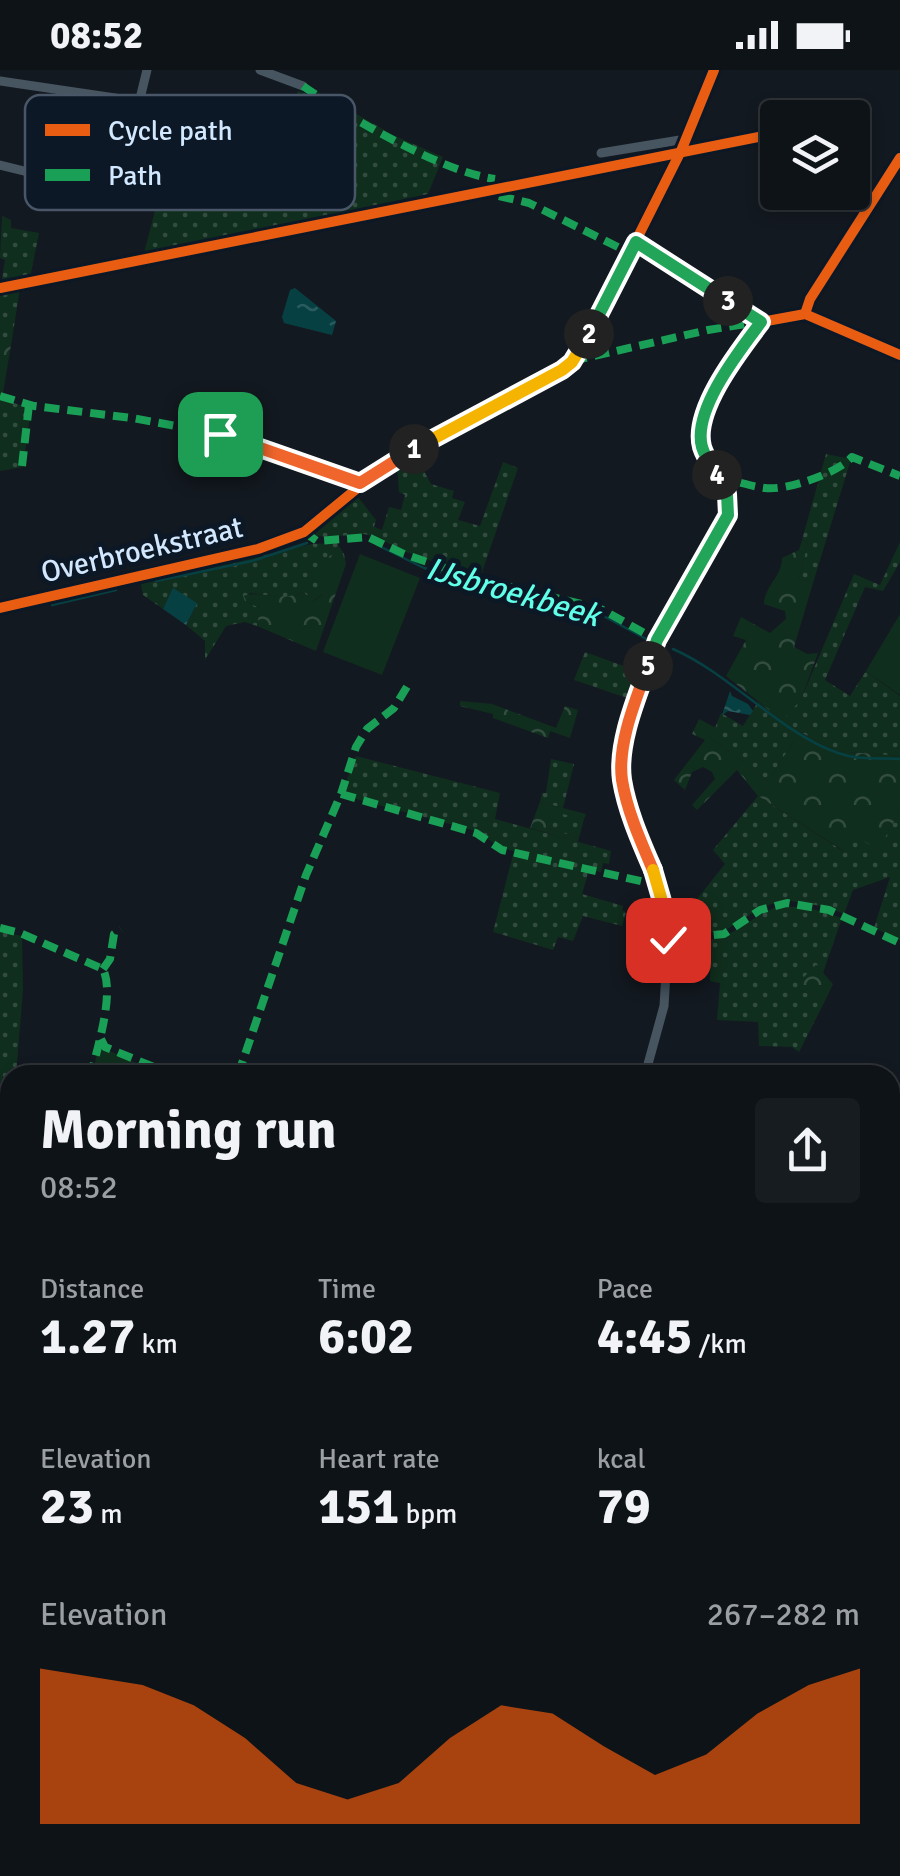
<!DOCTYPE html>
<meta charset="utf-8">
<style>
body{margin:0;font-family:Signika,sans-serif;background:#171c21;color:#f1f3f6;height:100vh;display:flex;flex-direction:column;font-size:38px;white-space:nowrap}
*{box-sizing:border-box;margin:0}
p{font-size:32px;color:#9b9ea2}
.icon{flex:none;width:55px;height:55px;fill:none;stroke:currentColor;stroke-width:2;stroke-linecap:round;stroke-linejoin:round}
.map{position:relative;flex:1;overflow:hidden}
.drawer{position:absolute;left:0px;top:995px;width:900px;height:812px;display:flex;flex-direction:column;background:#0e1318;border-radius:30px 30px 0 0;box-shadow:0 5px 15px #0003,0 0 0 2px #2e3237}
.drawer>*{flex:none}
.controls{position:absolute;left:760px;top:30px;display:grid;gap:20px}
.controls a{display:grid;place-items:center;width:110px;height:110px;border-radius:10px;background:#0e1318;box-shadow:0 5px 15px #0003,0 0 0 2px #2e3237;font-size:50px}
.pin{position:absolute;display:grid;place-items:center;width:85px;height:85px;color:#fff;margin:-42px;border-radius:20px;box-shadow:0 5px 15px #0006}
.km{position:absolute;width:50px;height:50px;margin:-25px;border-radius:50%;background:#222;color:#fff;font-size:28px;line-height:50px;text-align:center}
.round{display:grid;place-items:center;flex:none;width:105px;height:105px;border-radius:10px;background:#171c21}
.overview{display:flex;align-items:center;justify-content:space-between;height:170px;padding:0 40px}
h1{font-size:55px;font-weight:700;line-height:75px}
.stats{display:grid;grid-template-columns:repeat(3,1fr);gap:15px;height:170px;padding:10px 40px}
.stats div{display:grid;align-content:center}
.stats b{font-size:50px;font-weight:700}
.stats small{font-size:28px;font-weight:400}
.stats p{font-size:28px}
.chart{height:280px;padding:20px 40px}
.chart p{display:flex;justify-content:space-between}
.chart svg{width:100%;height:180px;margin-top:10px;fill:#ea580c;opacity:.7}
.status{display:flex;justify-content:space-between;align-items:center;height:70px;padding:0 50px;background:#0e1318;direction:ltr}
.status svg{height:28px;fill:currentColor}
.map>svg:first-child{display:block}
.grass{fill:url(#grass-dots)}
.forest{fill:url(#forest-crowns)}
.pitch{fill:#102e1d}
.water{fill:url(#water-ripples)}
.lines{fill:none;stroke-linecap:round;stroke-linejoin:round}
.stream{stroke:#074043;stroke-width:2.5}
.minor{stroke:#475561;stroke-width:9}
.tertiary{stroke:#475561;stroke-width:10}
.quiet{stroke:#1a9f57;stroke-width:8;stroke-dasharray:15 8;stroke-linecap:butt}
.cycleway-casing{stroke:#0d1826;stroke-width:16}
.cycleway{stroke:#e95d12;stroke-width:10}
.split-1-casing{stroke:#fff;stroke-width:20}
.split-2-casing{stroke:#fff;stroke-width:20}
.split-3-casing{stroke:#fff;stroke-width:20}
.split-4-casing{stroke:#fff;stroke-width:20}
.split-5-casing{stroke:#fff;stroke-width:20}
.split-6-casing{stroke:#fff;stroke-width:20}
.split-7-casing{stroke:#fff;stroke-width:20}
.split-1{stroke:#f0652b;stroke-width:12}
.split-2{stroke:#f5b400;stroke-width:12}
.split-3{stroke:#22a559;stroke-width:12}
.split-4{stroke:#22a559;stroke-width:12}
.split-5{stroke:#22a559;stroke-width:12}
.split-6{stroke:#f0652b;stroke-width:12}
.split-7{stroke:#f5b400;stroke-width:12}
.labels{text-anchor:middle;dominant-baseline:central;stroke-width:10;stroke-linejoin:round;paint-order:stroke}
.street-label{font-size:30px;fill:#d2e8ff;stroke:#0d1826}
.water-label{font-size:32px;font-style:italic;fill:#60ffe9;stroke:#0d1826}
.key{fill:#0d1826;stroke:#485667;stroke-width:2.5}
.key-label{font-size:28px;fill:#d2e8ff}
</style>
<div class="status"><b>08:52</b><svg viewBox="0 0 49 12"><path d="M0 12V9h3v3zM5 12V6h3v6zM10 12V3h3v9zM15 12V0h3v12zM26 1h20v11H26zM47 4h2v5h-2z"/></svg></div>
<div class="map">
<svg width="900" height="1806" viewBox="0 0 900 1806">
<defs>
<pattern id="grass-dots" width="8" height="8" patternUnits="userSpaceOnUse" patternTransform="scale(2.5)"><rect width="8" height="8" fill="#102e1d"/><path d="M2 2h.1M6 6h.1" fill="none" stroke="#324c3f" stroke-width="1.8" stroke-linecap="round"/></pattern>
<pattern id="forest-crowns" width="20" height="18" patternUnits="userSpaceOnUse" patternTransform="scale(2.5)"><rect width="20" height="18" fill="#102e1d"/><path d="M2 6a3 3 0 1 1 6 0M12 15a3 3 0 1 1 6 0" fill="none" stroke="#324c3f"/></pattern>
<pattern id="water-ripples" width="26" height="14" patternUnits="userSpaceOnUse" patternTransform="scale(2.5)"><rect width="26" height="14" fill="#074043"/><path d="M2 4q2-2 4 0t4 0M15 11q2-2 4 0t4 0" fill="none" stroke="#2a5c5f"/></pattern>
</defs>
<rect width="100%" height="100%" fill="#131920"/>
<g class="grass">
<polygon points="314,20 395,66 443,87 428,124 144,183 182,36 282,66 298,21 311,26"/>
<polygon points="2,146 11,150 11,158 39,163 30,208 1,214 5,190 0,188"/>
<polygon points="20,218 12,269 0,268 0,222"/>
<polygon points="0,328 31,339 23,397 0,401"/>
<polygon points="826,384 851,389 813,513 799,509 808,472 802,470"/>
<polygon points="416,386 431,414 454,421 452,428 465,432 458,450 480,456 503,392 518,398 480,508 406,482 376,467 364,464 325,467 314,465 357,426 376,450 374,457 382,460 389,437 401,440 405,425 399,422 397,396"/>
<polygon points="900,472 900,492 883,521 865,517 825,610 850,626 866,601 900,626 900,686 835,681 800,662 768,711 711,668 721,643 743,656 758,632 782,650 801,629 854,504 880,515"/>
<polygon points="337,473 344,484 336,483 327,521 313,531 303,522 287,528 250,523 245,531 260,538 257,556 245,552 226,556 205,590 205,571 186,555 197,533 173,519 163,539 143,525 141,514 312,474"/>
<polygon points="585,582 640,602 630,629 574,610"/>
<polygon points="356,686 500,723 495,749 611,781 609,794 603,793 601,802 589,800 582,824 623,836 622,840 626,842 622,856 583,846 573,871 558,867 553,880 493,862 514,781 501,778 476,761 341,725"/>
<polygon points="551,689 574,694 563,738 540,732 542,723 546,723"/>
<polygon points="758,726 843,781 854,765 878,779 900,741 900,870 874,858 890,807 853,820 844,844 827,837 785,830 762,837 724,861 676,866 674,844 685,844 725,794 713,780"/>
<polygon points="550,740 584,749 579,768 546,758"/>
<path d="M780,836L809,838L842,848L823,903L816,895L800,920L825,931L799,982L792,977L759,976L758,952L717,950L720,913L710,911V870C737,866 753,844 780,836Z"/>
<polygon points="0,861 22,866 23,920 16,1005 10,1005 10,1015 0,1012"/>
<polygon points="894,1226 900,1227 900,1437 890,1434 890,1289 898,1261 890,1258"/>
<polygon points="0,1279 10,1284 10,1396 0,1392"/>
<polygon points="900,1469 900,1578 890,1578 890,1472"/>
<polygon points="890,1608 900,1628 900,1715 890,1716"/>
<polygon points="703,1798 876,1798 877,1806 793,1806"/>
</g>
<g class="forest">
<polygon points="675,76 671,89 1,221 1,214"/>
<polygon points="0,268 12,269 2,329 0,328"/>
<path d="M802,470L808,472L799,509L813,513L794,577L807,584L818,583L801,629L783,651L726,606L746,570L733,566L741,547L770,563L786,549L785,541L764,534C765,515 782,507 782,488L799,480Z"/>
<path d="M337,482L344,484L346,494L316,581L257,556L260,538L245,531L243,526C264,520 276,533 303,522L314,531L327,521L318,496L324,489Z"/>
<polygon points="460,631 492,634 556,658 565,636 578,640 570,668 550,661 548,668 493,648 493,644 460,636"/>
<polygon points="699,649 716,658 711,668 768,711 800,662 835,681 900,686 900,741 878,780 854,765 844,781 758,726 737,700 697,740 692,735 715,709 712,702 703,697 692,702 685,720 674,710 705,670 692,664"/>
<polygon points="540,732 586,744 584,749 550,741 546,758 579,768 578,772 530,758"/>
<polygon points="816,895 833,914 825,931 800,920 803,908"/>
<polygon points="99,970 103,978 163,1005 93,1005"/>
<polygon points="900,1715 900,1806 877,1806 876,1798 890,1798 890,1716"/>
<polygon points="69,1798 121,1798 146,1806 52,1806"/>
</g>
<g class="pitch">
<polygon points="360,484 420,508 382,605 323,582"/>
<polygon points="900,544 900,625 866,601"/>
</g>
<g class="water">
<polygon points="295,218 336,251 332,265 284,253 282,247 290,220"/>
<polygon points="173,518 197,533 186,555 163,539"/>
<polygon points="730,621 732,626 748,634 753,641 750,645 728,641 722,645"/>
</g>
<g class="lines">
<g class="stream">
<polyline points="377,475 424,498 598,543 648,570"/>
<polyline points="156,511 252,491 307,473"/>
<polyline points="52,535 116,520"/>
<path d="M673,579C732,605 780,663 838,683C857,690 880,688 900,689"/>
<polyline points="890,1771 896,1806"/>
<polyline points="521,1798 526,1806"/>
<polyline points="690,1798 789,1806"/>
<polyline points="390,1806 404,1798"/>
</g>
<g class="minor">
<polyline points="260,0 303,16"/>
<polyline points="0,11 142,32"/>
<polyline points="681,81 714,0"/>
<polyline points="601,83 686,69"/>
<polyline points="0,95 110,122 118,118 147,0"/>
<polyline points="805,244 810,229 900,88"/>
<polyline points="220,364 361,413"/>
<path d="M645,1005L664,936L668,870L657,808L637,761L622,709L624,680L635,631L657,570L728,445C726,415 711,404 703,379C692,341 740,280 761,252"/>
<polyline points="890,1469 900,1466"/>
<polyline points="890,1601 900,1623"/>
<polyline points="25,1806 29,1798"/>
</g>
<g class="tertiary">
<polyline points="635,172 761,252 805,244 900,285"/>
<polyline points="0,538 258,479 304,462 388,393 562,300 582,278 681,81"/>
</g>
<g class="quiet">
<path d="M303,16C348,47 442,102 495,109"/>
<polyline points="499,126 529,133 630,183"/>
<polyline points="572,291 708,260 758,252"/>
<polyline points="0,326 34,336 132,348 220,364"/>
<polyline points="22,396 29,335"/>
<path d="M718,408C734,410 749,416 765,418C786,421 838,403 852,387L900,406"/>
<polyline points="304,462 317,471 368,467 404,484 480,510 599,538 657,570"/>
<polyline points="341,724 476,763 502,780 658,815"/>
<path d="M0,858L20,863L103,899C115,924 97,978 91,1005"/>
<polyline points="668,870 724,864 760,840 787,833 829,840 900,873"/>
<polyline points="103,899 110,889 114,864 121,859"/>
<polyline points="101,969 105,977 173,1005"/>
<polyline points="238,1005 306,805 341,724 356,677 367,659 394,638 408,615"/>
<polyline points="890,1057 900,1033"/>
<polyline points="0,1614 10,1596"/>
<polyline points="515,1798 520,1806"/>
</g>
<defs>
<g id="cycleway">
<polyline points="635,172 761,252 805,244 900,285"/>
<polyline points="0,218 778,63"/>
<polyline points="805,244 810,229 900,88"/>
<polyline points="0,538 258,479 304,462 388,393 562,300 582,278 681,81 714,0"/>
</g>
</defs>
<use href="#cycleway" class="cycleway-casing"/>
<use href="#cycleway" class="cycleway"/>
</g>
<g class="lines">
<defs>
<polyline id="split-1" points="220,364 360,413 414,379"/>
<polyline id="split-2" points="414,379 562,300 572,292 589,264"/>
<polyline id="split-3" points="589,264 636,172 728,231"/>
<path id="split-4" d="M717,405C712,397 705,387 702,377C692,340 740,280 761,252L728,231"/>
<polyline id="split-5" points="648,596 657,570 728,445 727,424 717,405"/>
<path id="split-6" d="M648,596C636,629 617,674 622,710C627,741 641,772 653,800"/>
<polyline id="split-7" points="653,800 664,838 668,870"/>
</defs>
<use href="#split-1" class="split-1-casing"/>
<use href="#split-2" class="split-2-casing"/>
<use href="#split-3" class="split-3-casing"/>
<use href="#split-4" class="split-4-casing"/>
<use href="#split-5" class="split-5-casing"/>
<use href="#split-6" class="split-6-casing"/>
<use href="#split-7" class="split-7-casing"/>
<use href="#split-1" class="split-1"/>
<use href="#split-2" class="split-2"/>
<use href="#split-3" class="split-3"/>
<use href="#split-4" class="split-4"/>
<use href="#split-5" class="split-5"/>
<use href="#split-6" class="split-6"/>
<use href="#split-7" class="split-7"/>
</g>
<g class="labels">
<g class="street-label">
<text transform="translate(142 480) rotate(-13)">Overbroekstraat</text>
</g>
<g class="water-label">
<text transform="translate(513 522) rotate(16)">IJsbroekbeek</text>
</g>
</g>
<rect x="25" y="25" width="330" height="115" rx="15" class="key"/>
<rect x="45" y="54" width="45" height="12" fill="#e95d12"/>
<rect x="45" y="99" width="45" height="12" fill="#1a9f57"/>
<g class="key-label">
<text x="108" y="70">Cycle path</text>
<text x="108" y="115">Path</text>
</g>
</svg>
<div class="controls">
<a><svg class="icon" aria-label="layers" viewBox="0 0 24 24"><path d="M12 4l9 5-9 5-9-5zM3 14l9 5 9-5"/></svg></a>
</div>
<div class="pin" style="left:220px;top:364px;background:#1e9e55"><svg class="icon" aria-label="arrive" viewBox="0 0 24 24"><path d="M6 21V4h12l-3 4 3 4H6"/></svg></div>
<div class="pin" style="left:668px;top:870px;background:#d93025"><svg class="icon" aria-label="check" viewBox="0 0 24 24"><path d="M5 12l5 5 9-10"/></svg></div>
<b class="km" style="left:414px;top:379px">1</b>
<b class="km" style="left:589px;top:264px">2</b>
<b class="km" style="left:728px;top:231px">3</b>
<b class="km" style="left:717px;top:405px">4</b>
<b class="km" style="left:648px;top:596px">5</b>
<section class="drawer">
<div class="overview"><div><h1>Morning run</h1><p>08:52</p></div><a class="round"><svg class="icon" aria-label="share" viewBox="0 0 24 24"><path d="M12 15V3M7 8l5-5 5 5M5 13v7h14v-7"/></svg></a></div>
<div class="stats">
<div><p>Distance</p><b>1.27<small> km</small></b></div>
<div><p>Time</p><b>6:02</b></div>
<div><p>Pace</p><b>4:45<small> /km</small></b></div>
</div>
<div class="stats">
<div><p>Elevation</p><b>23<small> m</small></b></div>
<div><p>Heart rate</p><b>151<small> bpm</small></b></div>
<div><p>kcal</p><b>79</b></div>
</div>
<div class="chart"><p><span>Elevation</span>267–282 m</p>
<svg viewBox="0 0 160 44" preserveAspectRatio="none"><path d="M0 44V6L10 8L20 10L30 15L40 23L50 34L60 38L70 34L80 23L90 15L100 17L110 25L120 32L130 27L140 17L150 10L160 6V44z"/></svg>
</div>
</section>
</div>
